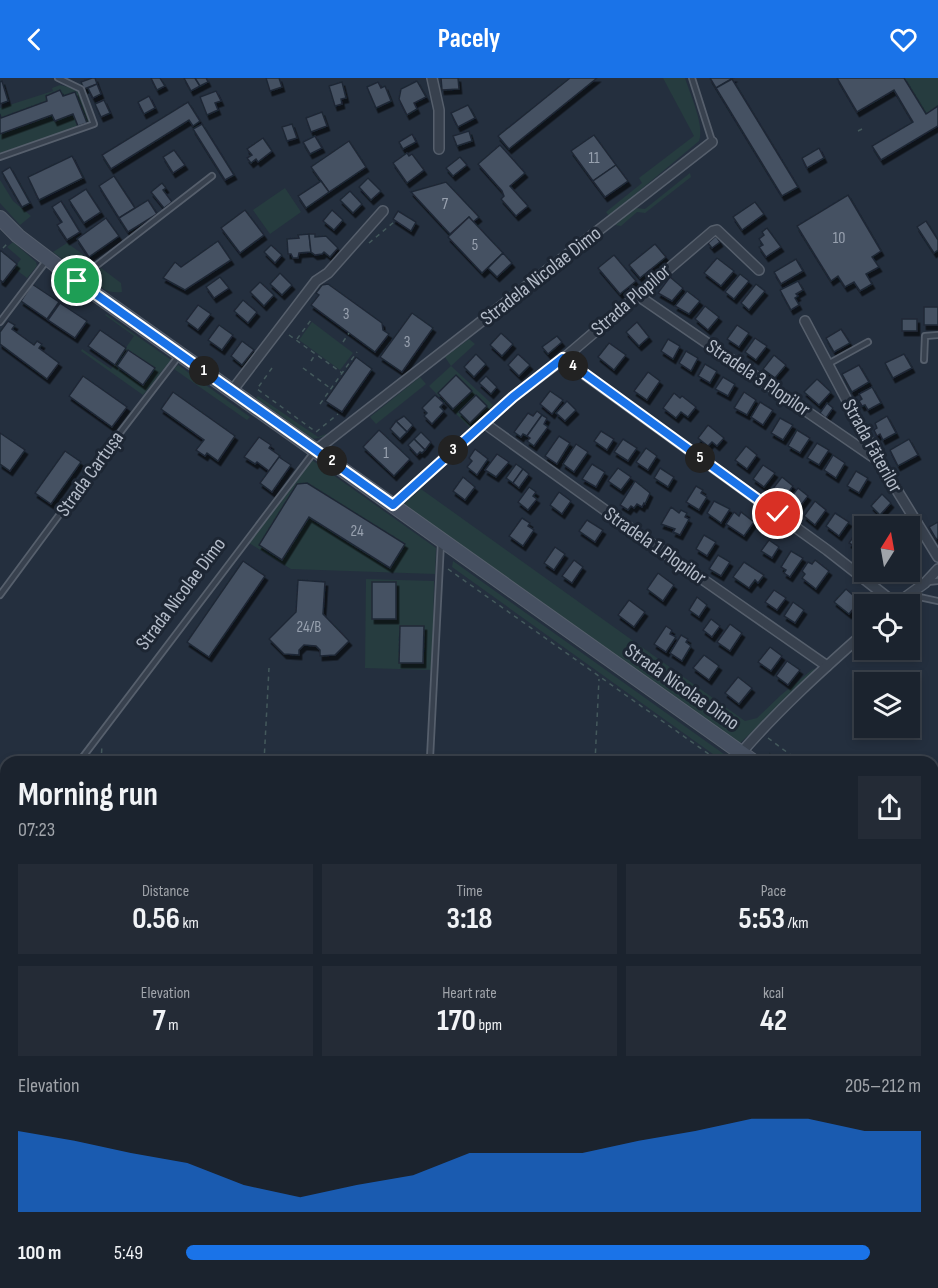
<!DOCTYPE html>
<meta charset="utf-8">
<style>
body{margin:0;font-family:"Sofia Sans Condensed",sans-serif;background:#242b36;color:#f1f3f6;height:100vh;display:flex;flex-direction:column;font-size:22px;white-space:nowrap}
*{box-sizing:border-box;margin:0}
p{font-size:20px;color:#a0a4aa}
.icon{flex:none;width:33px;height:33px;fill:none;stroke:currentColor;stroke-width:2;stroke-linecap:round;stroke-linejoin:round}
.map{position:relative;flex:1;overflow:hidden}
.panel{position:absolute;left:0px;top:678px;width:939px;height:532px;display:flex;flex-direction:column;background:#1b232e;border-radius:18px 18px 0 0;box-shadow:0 3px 9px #0003,0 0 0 2px #39404a}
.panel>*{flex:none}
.needle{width:39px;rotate:11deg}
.controls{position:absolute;left:854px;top:438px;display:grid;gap:12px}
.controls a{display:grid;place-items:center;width:66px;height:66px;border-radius:0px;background:#1b232e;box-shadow:0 3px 9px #0003,0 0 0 2px #39404a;font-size:30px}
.pin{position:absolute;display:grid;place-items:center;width:51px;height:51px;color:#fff;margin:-26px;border:3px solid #fff;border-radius:50%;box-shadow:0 2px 6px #0007}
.km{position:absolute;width:30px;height:30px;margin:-15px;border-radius:50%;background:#222;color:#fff;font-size:16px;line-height:30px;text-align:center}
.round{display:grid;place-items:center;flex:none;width:63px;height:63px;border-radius:0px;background:#242b36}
.summary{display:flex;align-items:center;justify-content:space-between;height:102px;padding:0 18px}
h1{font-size:33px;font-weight:700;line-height:45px}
.metrics{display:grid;grid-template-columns:repeat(3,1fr);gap:9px;height:102px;padding:6px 18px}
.metrics div{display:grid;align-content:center;border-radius:0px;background:#242b36;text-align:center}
.metrics b{font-size:30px;font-weight:700}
.metrics small{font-size:16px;font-weight:400}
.metrics p{font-size:16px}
.chart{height:168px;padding:12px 18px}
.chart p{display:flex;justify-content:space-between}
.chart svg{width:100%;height:108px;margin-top:6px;fill:#1a73e8;opacity:.7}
ul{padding:0 18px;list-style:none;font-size:20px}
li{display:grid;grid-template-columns:96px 72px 1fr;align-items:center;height:45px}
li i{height:15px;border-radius:8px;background:#1a73e8}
header{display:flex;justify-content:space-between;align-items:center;height:78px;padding:0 18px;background:#1a73e8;color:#fff;font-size:27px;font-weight:700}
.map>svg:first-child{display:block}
.green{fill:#263c3f}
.building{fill:#455162;stroke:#1f2835;stroke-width:1.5;filter:url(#shadow)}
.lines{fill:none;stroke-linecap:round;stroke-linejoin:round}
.lane-casing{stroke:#565f6c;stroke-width:8}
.street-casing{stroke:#565f6c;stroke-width:12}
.secondary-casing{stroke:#565f6c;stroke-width:16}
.path{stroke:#44595c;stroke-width:1.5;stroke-dasharray:4.5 4.5;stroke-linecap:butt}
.lane{stroke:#38414e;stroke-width:4.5}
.street{stroke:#38414e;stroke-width:9}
.secondary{stroke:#465061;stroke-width:14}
.route-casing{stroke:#fff;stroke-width:12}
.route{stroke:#1a73e8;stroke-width:8}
.labels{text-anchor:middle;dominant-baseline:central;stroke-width:6;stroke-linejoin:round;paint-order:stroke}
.number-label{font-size:16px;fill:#98a1af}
.street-label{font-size:20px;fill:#b4bcc9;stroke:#1d2633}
</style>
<header><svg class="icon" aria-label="back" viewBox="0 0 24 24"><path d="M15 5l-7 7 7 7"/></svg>Pacely<svg class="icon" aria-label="heart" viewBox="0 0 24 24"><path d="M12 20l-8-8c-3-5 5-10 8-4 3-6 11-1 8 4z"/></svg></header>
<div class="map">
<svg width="938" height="1210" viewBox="0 0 938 1210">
<defs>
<filter id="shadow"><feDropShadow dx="2.5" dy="4.5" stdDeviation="0" flood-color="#0009"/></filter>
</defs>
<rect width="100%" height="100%" fill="#242f3e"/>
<g class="green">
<path d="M663,0H685C690,16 705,48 699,63L609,138L606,134L642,105L639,100L694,58Z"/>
<polygon points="904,0 938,0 938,28 926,36"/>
<polygon points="60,7 77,11 90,45 0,75 0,30 53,13 52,10"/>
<polygon points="690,95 691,99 645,135 637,134 621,148 615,147 636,130 645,131"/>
<polygon points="0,102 13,123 31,138 20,147 0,125"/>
<polygon points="285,110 301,134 270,156 253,132"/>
<polygon points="13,164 36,184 37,188 27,200 14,190 21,181 7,169"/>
<polygon points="67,165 95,185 82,195 53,174"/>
<path d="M101,190L121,205L122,214C107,216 100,209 89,200Z"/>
<polygon points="106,236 171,282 143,317 81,273 82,271 111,291 134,258 105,237"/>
<polygon points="312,244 353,275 340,292 299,262"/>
<polygon points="469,261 475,266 451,288 493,327 470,350 429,308 451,288 445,279"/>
<polygon points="178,287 250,339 247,342 174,291"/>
<polygon points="420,299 426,306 376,346 370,339"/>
<polygon points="258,318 318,359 326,356 327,358 313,361 256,320"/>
<polygon points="312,382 436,470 435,496 291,491 249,465"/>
<polygon points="421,411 745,643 757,640 781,617 813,591 817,593 740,665 404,426"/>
<polygon points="453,483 735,684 724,684 452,489"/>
<polygon points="366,501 434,503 432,592 365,590"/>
</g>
<g class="building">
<polygon points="92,0 95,0 97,6 84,11 81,4"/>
<polygon points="151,0 160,0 165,8 157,12"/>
<polygon points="184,0 195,0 200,8 191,13"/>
<polygon points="195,0 206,0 208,4 200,8"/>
<polygon points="266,0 279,0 282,9 270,13"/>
<polygon points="441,0 458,0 459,11 442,12"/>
<polygon points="570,0 597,0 509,71 498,58"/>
<polygon points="710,0 733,0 716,10"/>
<polygon points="837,0 904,0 926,36 938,28 938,48 881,82 872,68 913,44 894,12 857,34"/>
<polygon points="732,1 798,109 782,118 716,10"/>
<polygon points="2,3 8,23 0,26 0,4"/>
<polygon points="417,3 426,19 414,25 417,31 407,37 399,21 401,11"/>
<polygon points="342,4 346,20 341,21 342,26 335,28 329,8"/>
<polygon points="378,4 381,10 385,8 391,23 376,30 367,9"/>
<polygon points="97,6 101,16 93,20 88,10"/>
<polygon points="60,12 63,18 75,14 87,45 78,48 73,36 55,43 52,37 0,56 0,36 1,40 47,23 46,18"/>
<polygon points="216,13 221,23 215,25 218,32 207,37 200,19"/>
<polygon points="149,18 155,30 144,36 138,24"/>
<polygon points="104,22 110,35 101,39 95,26"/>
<polygon points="188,24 200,43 193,48 189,42 111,91 102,77"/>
<polygon points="468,27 475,40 458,49 451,35"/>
<polygon points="322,34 327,48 311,54 306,40"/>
<polygon points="202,46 234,97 225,102 193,51"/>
<polygon points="292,46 297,60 287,63 282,49"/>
<polygon points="469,53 472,63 457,68 453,58"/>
<polygon points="412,56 416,64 403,71 399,64"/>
<polygon points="594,57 616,87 593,103 571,73"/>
<polygon points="315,58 322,70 310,76 303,64"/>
<polygon points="263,60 272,73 258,84 256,81 251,85 247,80 252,77 247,71"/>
<polygon points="349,63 366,89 329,114 311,89"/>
<polygon points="500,67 525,95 510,108 528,128 516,138 501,121 504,118 502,113 478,86"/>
<polygon points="819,70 824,80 807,90 802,80"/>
<polygon points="174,72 185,87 173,95 163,79"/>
<polygon points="407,75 409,78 412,76 424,92 407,105 393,85"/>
<polygon points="72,78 83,100 39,122 28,99"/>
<polygon points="460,79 467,87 453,98 446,90"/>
<polygon points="616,87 628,103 605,119 593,103"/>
<polygon points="10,89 30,125 22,129 2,94"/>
<polygon points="114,98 135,130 119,140 99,108"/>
<polygon points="368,100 381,113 371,122 359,109"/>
<polygon points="321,103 329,114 306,130 298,118"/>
<polygon points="446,104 479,139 473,144 469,139 450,156 411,114"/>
<polygon points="162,105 166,110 163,112 172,124 164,130 151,114"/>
<polygon points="86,111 101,134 84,145 69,122"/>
<polygon points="350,113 362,126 353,135 340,122"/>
<polygon points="848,117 881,173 872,179 879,189 866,196 872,206 860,213 854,204 845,209 838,198 831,203 797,148"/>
<polygon points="148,122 157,136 128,154 119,140"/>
<polygon points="61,123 80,154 67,162 57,147 62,144 52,129"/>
<polygon points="755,124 764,136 742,152 733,139"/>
<polygon points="245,132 264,157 240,175 221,150"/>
<polygon points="332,132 343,142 334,152 323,143"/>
<polygon points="398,133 416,144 411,153 393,141"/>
<polygon points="469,139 503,175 482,195 448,159"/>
<polygon points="106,140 119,158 89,179 77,161"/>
<polygon points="926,143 938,162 938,172 934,175 917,149"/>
<polygon points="767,150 781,169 766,179 759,169 763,167 759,161 764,157 762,154"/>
<polygon points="309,156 311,174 299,175 298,180 293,180 291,176 288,176 287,161 299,160 298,157"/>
<polygon points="309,156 315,156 315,159 326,158 338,170 330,179 324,174 322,176 315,177 311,174"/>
<polygon points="716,158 720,164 712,170 708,165"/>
<polygon points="218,163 231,182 185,212 163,200 175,184 181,189"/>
<polygon points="655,166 666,179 640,200 629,187"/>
<polygon points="271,167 282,177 275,185 264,174"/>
<polygon points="0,172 17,186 3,204 0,202"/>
<polygon points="503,175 512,185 497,199 488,190"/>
<polygon points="614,177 636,203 620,216 598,190"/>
<polygon points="717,180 734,193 721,208 704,195"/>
<polygon points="796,181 803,193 781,206 774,194"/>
<polygon points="280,195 292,207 282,217 270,206"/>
<polygon points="740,196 749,203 734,221 725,214"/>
<polygon points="220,199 229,210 214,220 206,209"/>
<polygon points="670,199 683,210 672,223 658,215"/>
<polygon points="798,203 803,212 796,216 798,218 795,220 799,227 791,232 780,212"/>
<polygon points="260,204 274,217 264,228 250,214"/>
<polygon points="32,206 59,224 47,241 21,223"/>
<polygon points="328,206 382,245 383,252 389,256 375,274 311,227 319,217 316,215 322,207"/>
<polygon points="756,206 765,213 749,232 741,225"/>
<polygon points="687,213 700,223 689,236 675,228"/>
<polygon points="243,222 257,234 248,245 234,233"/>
<polygon points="60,225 87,243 75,260 48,242"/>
<polygon points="198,227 211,236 198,252 186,243"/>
<polygon points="705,228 719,239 708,252 695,241"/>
<rect x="924" y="229" width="14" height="18"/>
<polygon points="412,235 433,250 402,294 380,279"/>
<rect x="902" y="241" width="15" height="12"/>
<polygon points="8,243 15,247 12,251 34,267 37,263 42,266 39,270 59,285 47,301 0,266 0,254"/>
<polygon points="637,244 649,259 639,268 626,254"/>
<polygon points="219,247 233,257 222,272 208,262"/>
<polygon points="737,247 749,255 739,269 727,261"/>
<polygon points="841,251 850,265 834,274 826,260"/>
<polygon points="100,252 126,270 115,287 88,268"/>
<polygon points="501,255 513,266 502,278 490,267"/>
<polygon points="557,258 562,264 548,276 542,269"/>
<polygon points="755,260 767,268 756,282 745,274"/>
<polygon points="668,261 680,268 673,281 661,273"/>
<polygon points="242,263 254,272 242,287 231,278"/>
<polygon points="609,265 626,277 614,292 598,279"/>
<polygon points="128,272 155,290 143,307 117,288"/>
<polygon points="686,273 698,280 691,293 679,285"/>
<polygon points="476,276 486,286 474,299 464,289"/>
<polygon points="518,276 530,287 519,298 508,287"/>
<polygon points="904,276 912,290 893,300 885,285"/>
<polygon points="774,277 786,287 775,300 763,291"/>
<polygon points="356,279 372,291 342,334 325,323"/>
<polygon points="705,286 717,293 710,305 698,298"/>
<polygon points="859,287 869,304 852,314 842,296"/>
<polygon points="648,294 660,303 647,322 634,313"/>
<polygon points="456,297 472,313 453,331 438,315"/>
<polygon points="83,298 127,329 112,349 69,318"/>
<polygon points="486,298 497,309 491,316 479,305"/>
<polygon points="723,299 735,306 728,318 715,311"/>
<polygon points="817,301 831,314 819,327 804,314"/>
<polygon points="872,309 881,325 868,332 865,327 862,328 859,323 862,321 859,316"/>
<polygon points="550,313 563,322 552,336 540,326"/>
<polygon points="173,314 235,358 218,383 207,375 205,378 196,372 204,362 161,331"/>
<polygon points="744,314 756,322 747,337 734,330"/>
<polygon points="674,315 680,320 682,318 696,329 688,339 681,334 676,340 663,330"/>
<polygon points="435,317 444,325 440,329 444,333 432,346 424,338 427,335 422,330"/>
<polygon points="476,317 487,328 470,345 459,334"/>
<polygon points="567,323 576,332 565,343 556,335"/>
<polygon points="760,324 773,332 763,347 751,339"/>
<polygon points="827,325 833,330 826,340 820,335"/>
<polygon points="537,333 542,337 527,358 523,356 521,359 514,354 528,335 533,338"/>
<polygon points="542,337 547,340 544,346 548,349 534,368 527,363 530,360 527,358"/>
<polygon points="404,338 413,347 407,354 396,343"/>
<polygon points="887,338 896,355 883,362 880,356 877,358 874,352 877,350 875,345"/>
<polygon points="780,340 793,347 783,362 771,355"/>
<polygon points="396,343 407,354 400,361 390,351"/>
<polygon points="708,347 724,360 717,368 712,364 708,368 698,360"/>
<polygon points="379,352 410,381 394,398 363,369"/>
<polygon points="797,352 810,360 800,375 788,368"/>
<polygon points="601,353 614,361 607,372 594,363"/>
<polygon points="421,354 431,364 425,372 414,361"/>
<polygon points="0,355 25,372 10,393 0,386"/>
<polygon points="559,358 570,365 557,386 545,378"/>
<polygon points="259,359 271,367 269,370 280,378 269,393 257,384 255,386 244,379"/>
<polygon points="414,361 425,372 422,375 420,374 417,377 408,367"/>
<polygon points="623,361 637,370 628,383 614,374"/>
<polygon points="909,361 918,377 898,388 890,372"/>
<polygon points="817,365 829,372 819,387 807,380"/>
<polygon points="576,366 588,374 574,394 563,386"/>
<polygon points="746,368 757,377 747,391 735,382"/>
<polygon points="646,370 657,378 648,392 636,384"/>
<polygon points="475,371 488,381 477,397 467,389 472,383 469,380"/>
<polygon points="65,373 81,384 51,426 35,415"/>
<polygon points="497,376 509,384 496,399 485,392"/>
<polygon points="833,377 845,385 836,400 824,392"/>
<polygon points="279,379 291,387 272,414 260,405"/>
<polygon points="516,386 523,391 513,405 506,400"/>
<polygon points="592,386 605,394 596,409 582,401"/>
<polygon points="763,387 775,395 764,409 753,401"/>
<polygon points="618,390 631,399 621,412 608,403"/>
<polygon points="660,390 674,399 668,409 654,400"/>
<polygon points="523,391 529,396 519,410 513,405"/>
<polygon points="856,393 868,400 859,415 847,408"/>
<polygon points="463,399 475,409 465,422 453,413"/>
<polygon points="782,399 793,408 783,422 771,413"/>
<polygon points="635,403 650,415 645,426 644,425 642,429 637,426 634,430 631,428 628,432 620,427"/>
<polygon points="307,405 405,466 390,490 309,439 282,482 259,467 297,406"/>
<polygon points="696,408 703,412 701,415 707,419 699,432 686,424"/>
<polygon points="529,409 536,414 533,418 537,421 528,432 518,424"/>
<polygon points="798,410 808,418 798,431 788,423"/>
<polygon points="559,414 571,423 562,436 550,427"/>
<polygon points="882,416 891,425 880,437 871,428"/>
<polygon points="714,423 730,431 721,445 707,435"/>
<polygon points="815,423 826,432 815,447 804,438"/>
<polygon points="671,429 679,435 681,432 687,435 685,439 689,441 680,457 673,454 675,451 661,446"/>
<polygon points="734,434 739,438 741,434 754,444 744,458 726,446"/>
<polygon points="835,435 849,444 839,458 826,448"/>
<polygon points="522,440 530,445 528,448 534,452 523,468 509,458"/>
<polygon points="587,442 603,452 595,464 579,453"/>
<polygon points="938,444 938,460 936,461 929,449"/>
<polygon points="858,452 864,457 864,470 862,473 849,465"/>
<polygon points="704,457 716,464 707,478 696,471"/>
<polygon points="769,462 779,469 772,480 761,473"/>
<polygon points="555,469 565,476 554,492 544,485"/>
<polygon points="791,473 803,480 790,499 784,495 786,492 781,489"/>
<polygon points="718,477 730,484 721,498 709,491"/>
<polygon points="574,482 583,489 572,505 562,498"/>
<polygon points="815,482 829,493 816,511 802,500 805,496 802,493 808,484 812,486"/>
<polygon points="243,483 265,498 209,579 187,564"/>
<polygon points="744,484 764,497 758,505 755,502 749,510 733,499"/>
<polygon points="658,495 674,507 663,523 647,511"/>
<polygon points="298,502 325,504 323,536 349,563 335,577 320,578 320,572 316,568 304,567 299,572 299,577 284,576 269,561 296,534"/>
<rect x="372" y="504" width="24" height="37"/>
<polygon points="846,511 853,517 856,515 862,520 849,536 834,524"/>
<polygon points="774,512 786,520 777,532 765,524"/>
<polygon points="697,519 707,527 699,539 689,532"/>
<polygon points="629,522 645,534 634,549 618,537"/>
<polygon points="793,524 804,532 795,545 784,538"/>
<polygon points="711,541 720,548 712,559 703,552"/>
<polygon points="730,546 742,555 730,573 717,564"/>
<polygon points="400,548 424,548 423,585 399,585"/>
<polygon points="666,548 672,552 670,556 676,559 666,574 654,566"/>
<polygon points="681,557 688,561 686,564 691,568 682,583 670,575"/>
<polygon points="770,569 782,578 771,593 758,584"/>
<polygon points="704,577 719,588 709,602 693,590"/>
<polygon points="787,583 800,592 788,607 776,598"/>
<polygon points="738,599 752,610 739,626 725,615"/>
<polygon points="770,676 781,684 766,684"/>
<polygon points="938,967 938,981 933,984 933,969"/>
<polygon points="938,991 938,1004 935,1005 933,993"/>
<polygon points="938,1033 938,1046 933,1048 933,1035"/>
<polygon points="938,1046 938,1059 933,1061 933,1048"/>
<polygon points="938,1070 938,1083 934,1084 933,1072"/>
<polygon points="938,1188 938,1200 933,1202 933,1190"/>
</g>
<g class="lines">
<defs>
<g id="lane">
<polyline points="692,0 712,63"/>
<polyline points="0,79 94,46 81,11 58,0"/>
<polyline points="79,201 212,98"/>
<polyline points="0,244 47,182"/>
<polyline points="924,282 925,258 938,257"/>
<polyline points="828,286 868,264"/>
<polyline points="928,504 938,503"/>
<polyline points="0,517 119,356 178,279"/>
<polyline points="910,517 938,523"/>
<polyline points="430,680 441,464"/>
<polyline points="79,684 314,374"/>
<polyline points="3,781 6,777"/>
</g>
<g id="street">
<polyline points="432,0 439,32 439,71"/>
<polyline points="637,217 879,383"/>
<polyline points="805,243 879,383 938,479"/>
<polyline points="563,281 827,472 896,526"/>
<polyline points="232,313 316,203 328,195 383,133"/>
<polyline points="484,345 652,466 827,588"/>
<polyline points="316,372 712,64"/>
<polyline points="393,427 513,319 563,281 713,153 717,152 759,192"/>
<polyline points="896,526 925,505 938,491"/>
<path d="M741,675C779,631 821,593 864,555"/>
<polyline points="933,944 938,948"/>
<polyline points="933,1121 938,1133"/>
<polyline points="878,1204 881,1210"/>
</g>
<g id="secondary">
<polyline points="0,140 18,158 77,203 754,684"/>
<polyline points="933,813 938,816"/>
</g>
</defs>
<use href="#lane" class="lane-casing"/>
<use href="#street" class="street-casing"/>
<use href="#secondary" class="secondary-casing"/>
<g class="path">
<polyline points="858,53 862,51"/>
<polyline points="369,165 394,144"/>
<polyline points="3,170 9,164"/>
<polyline points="289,257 342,295"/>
<polyline points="297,261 311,242"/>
<polyline points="343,264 349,255"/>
<polyline points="311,283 315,277"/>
<polyline points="272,290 257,311 316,354 338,336"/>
<polyline points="303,290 330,310"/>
<polyline points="320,326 357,274"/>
<polyline points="448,491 720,684"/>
<polyline points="768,660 800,684"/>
<polyline points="101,684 102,667"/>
<polyline points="264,684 269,590"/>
<polyline points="595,684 599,601"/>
<polyline points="933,787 938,791"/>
<polyline points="0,902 6,902"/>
<polyline points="106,1204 108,1210"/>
<polyline points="250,1204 250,1210"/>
<polyline points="264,1204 265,1210"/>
<polyline points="508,1204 509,1210"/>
<polyline points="528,1204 529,1210"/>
<polyline points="788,1210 802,1204"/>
</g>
<use href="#lane" class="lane"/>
<use href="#street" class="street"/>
<use href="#secondary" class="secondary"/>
</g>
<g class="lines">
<defs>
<polyline id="route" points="77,203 393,427 513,319 563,280 778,436"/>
</defs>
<use href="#route" class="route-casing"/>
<use href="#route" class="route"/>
</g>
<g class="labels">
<g class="number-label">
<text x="594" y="80">11</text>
<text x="445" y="126">7</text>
<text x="839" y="160">10</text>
<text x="475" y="167">5</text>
<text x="346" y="236">3</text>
<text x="407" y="264">3</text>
<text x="386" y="375">1</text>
<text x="357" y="453">24</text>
<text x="309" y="549">24/B</text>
</g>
<g class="street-label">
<text transform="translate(541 198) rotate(-38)">Stradela Nicolae Dimo</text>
<text transform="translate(631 222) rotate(-41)">Strada Plopilor</text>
<text transform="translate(758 300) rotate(34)">Stradela 3 Plopilor</text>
<text transform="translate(872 368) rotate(61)">Strada Făterilor</text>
<text transform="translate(90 396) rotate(-54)">Strada Cartușa</text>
<text transform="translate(655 468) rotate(35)">Stradela 1 Plopilor</text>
<text transform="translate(181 516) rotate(-53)">Strada Nicolae Dimo</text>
<text transform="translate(682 609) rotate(35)">Strada Nicolae Dimo</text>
</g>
</g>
</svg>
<div class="controls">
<a><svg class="needle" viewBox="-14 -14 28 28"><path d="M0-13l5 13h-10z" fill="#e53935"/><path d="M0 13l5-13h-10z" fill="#a0a4aa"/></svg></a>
<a><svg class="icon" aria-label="locate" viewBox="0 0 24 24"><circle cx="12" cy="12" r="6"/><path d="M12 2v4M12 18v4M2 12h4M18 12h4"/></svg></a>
<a><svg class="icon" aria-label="layers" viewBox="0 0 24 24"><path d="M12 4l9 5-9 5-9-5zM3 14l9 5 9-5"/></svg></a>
</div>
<div class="pin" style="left:77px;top:203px;background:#1e9e55"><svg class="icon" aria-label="arrive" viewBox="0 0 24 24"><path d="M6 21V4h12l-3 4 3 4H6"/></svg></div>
<div class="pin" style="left:778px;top:436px;background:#d93025"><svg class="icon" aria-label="check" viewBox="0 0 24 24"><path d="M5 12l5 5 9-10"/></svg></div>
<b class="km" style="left:204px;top:293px">1</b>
<b class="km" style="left:332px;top:383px">2</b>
<b class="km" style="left:453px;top:372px">3</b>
<b class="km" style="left:573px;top:288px">4</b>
<b class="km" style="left:700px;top:380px">5</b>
<section class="panel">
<div class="summary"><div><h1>Morning run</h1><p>07:23</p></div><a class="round"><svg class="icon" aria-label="share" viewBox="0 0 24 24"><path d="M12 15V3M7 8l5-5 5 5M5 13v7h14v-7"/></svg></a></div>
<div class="metrics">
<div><p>Distance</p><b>0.56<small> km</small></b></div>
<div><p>Time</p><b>3:18</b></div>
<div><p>Pace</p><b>5:53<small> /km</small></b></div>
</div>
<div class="metrics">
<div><p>Elevation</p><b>7<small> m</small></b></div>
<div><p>Heart rate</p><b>170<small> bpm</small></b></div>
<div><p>kcal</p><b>42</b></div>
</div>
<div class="chart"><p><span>Elevation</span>205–212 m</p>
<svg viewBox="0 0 160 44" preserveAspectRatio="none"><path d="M0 44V11L10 15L20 20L30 24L40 33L50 38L60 33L70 29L80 20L90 20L100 20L110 15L120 11L130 6L140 6L150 11L160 11V44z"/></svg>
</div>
<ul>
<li><b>100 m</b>5:49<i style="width:93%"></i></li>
</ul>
</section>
</div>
